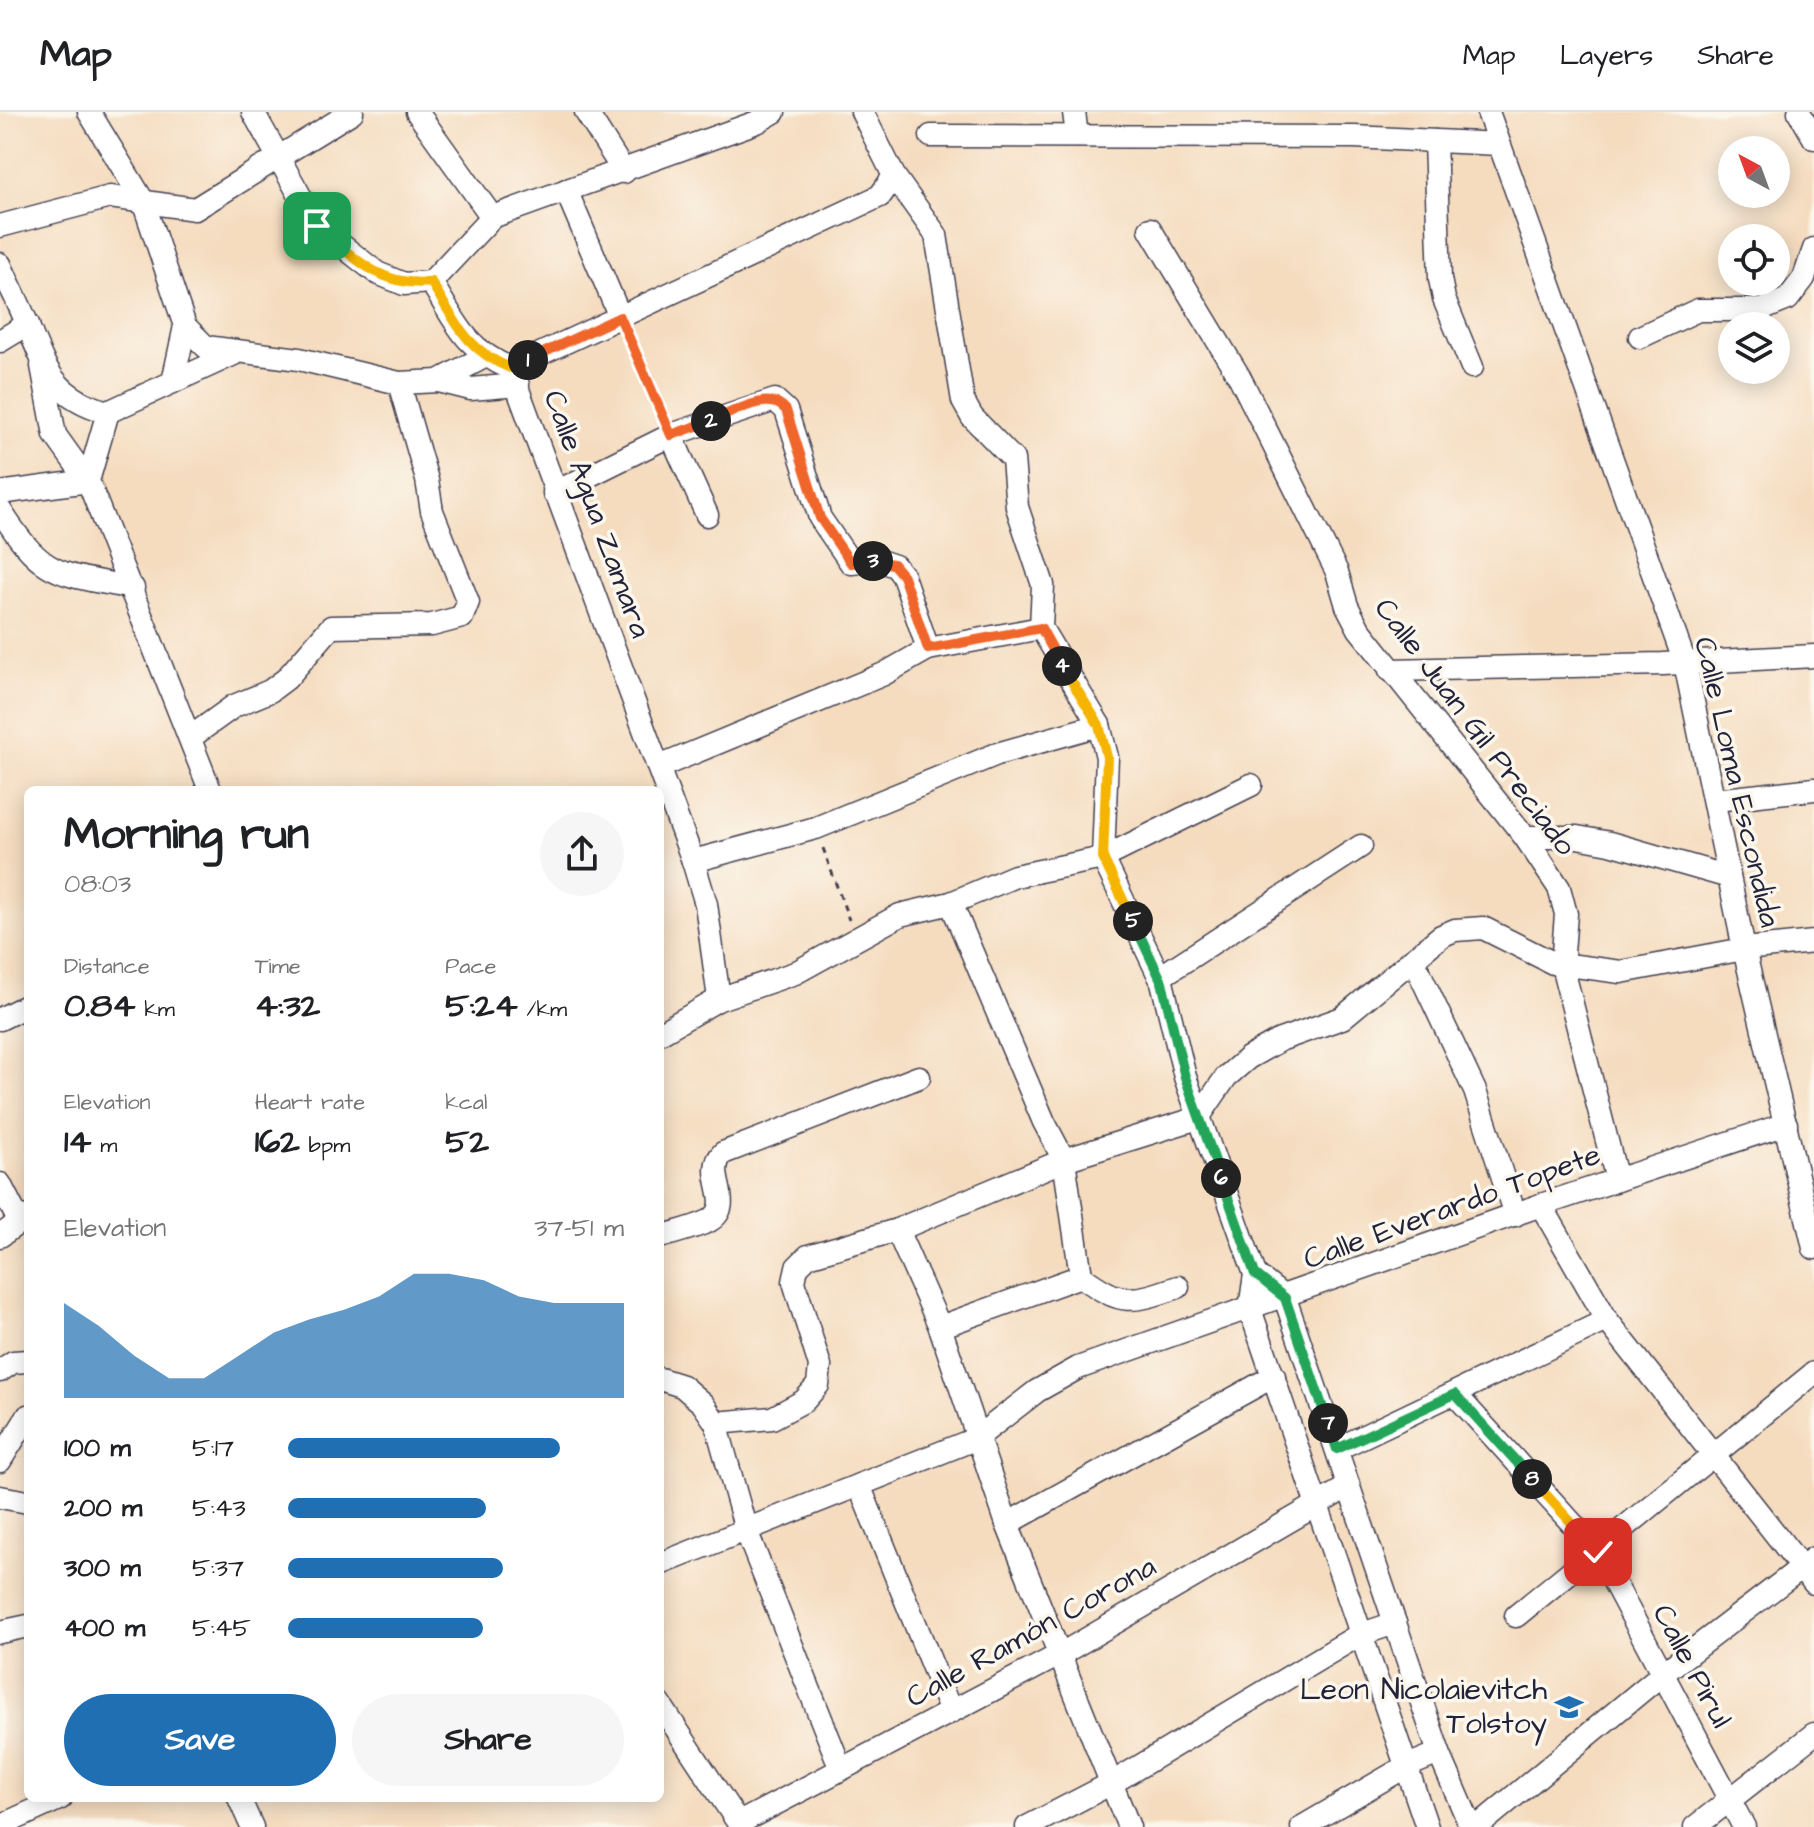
<!DOCTYPE html>
<meta charset="utf-8">
<style>
body{margin:0;font-family:"Architects Daughter",sans-serif;background:#f6f6f6;color:#202124;height:100vh;display:flex;flex-direction:column;font-size:30px;white-space:nowrap}
*{box-sizing:border-box;margin:0}
p{font-size:26px;color:#757577}
.icon{flex:none;width:44px;height:44px;fill:none;stroke:currentColor;stroke-width:2;stroke-linecap:round;stroke-linejoin:round}
.map{position:relative;flex:1;overflow:hidden}
.sheet{position:absolute;left:24px;top:674px;width:640px;height:1016px;display:flex;flex-direction:column;background:#fff;border-radius:12px;box-shadow:0 4px 20px #0003}
.sheet>*{flex:none}
.needle{width:52px;rotate:319deg}
.tools{position:absolute;left:1718px;top:24px;display:grid;gap:16px}
.tools a{display:grid;place-items:center;width:72px;height:72px;border-radius:50%;background:#fff;box-shadow:0 4px 20px #0003;font-size:40px}
.pin{position:absolute;display:grid;place-items:center;width:68px;height:68px;color:#fff;margin:-34px;border-radius:16px;box-shadow:0 4px 12px #0006}
.km{position:absolute;width:40px;height:40px;margin:-20px;border-radius:50%;background:#222;color:#fff;font-size:22px;line-height:40px;text-align:center}
.round{display:grid;place-items:center;flex:none;width:84px;height:84px;border-radius:42px;background:#f6f6f6}
.overview{display:flex;align-items:center;justify-content:space-between;height:136px;padding:0 40px}
h1{font-size:44px;font-weight:700;line-height:60px}
.metrics{display:grid;grid-template-columns:repeat(3,1fr);gap:12px;height:136px;padding:8px 40px}
.metrics div{display:grid;align-content:center}
.metrics b{font-size:34px;font-weight:700}
.metrics small{font-size:22px;font-weight:400}
.metrics p{font-size:22px}
.chart{height:224px;padding:16px 40px}
.chart p{display:flex;justify-content:space-between}
.chart svg{width:100%;height:144px;margin-top:8px;fill:#1f6fb2;opacity:.7}
.cta{display:flex;gap:16px;margin-top:auto;padding:16px 40px}
.cta a{flex:1;height:92px;border-radius:48px;background:#1f6fb2;color:#fff;font-size:32px;font-weight:700;line-height:92px;text-align:center}
.cta a+a{background:#f6f6f6;color:#202124}
ul{padding:0 40px;list-style:none;font-size:26px}
li{display:grid;grid-template-columns:128px 96px 1fr;align-items:center;height:60px}
li i{height:20px;border-radius:10px;background:#1f6fb2}
header{display:flex;align-items:center;gap:48px;box-sizing:border-box;height:112px;padding:0 40px;background:#fff;border-bottom:2px solid #e0e0e0}
header strong{font-size:38px}
nav{display:flex;gap:44px;margin-inline-start:auto;font-size:28px}
.map>svg:first-child{display:block}
.lines{fill:none;stroke-linecap:round;stroke-linejoin:round}
.minor-casing{stroke:#423e4f;stroke-width:25}
.path{stroke:#423e4f;stroke-width:3;stroke-dasharray:6 6;stroke-linecap:butt}
.minor{stroke:#fff;stroke-width:22}
.split-1-casing{stroke:#fff;stroke-width:16}
.split-2-casing{stroke:#fff;stroke-width:16}
.split-3-casing{stroke:#fff;stroke-width:16}
.split-4-casing{stroke:#fff;stroke-width:16}
.split-5-casing{stroke:#fff;stroke-width:16}
.split-6-casing{stroke:#fff;stroke-width:16}
.split-7-casing{stroke:#fff;stroke-width:16}
.split-8-casing{stroke:#fff;stroke-width:16}
.split-9-casing{stroke:#fff;stroke-width:16}
.split-1{stroke:#f5b400;stroke-width:10}
.split-2{stroke:#f0652b;stroke-width:10}
.split-3{stroke:#f0652b;stroke-width:10}
.split-4{stroke:#f0652b;stroke-width:10}
.split-5{stroke:#f5b400;stroke-width:10}
.split-6{stroke:#22a559;stroke-width:10}
.split-7{stroke:#22a559;stroke-width:10}
.split-8{stroke:#22a559;stroke-width:10}
.split-9{stroke:#f5b400;stroke-width:10}
.labels{text-anchor:middle;dominant-baseline:central;stroke-width:7;stroke-linejoin:round;paint-order:stroke}
.street-label{font-size:30px;fill:#22223b;stroke:#fbf7ec}
.poi-label{font-size:30px;fill:#22223b;stroke:#fbf7ec;text-anchor:end}
</style>
<header>
<strong>Map</strong>
<nav><a>Map</a><a>Layers</a><a>Share</a></nav>
</header>
<div class="map">
<svg width="1814" height="1715" viewBox="0 0 1814 1715">
<rect width="100%" height="100%" fill="#fbf7ec"/>
<filter id="ink" filterUnits="userSpaceOnUse"><feTurbulence type="fractalNoise" baseFrequency=".0125" numOctaves="2"/><feDisplacementMap in="SourceGraphic" scale="16" xChannelSelector="R" yChannelSelector="G"/><feConvolveMatrix kernelMatrix="1 2 1 2 8 2 1 2 1" color-interpolation-filters="sRGB"/></filter>
<filter id="wash" filterUnits="userSpaceOnUse"><feTurbulence type="fractalNoise" baseFrequency=".006" numOctaves="4" result="noise"/><feDisplacementMap in="SourceGraphic" scale="32" xChannelSelector="R" yChannelSelector="G"/><feGaussianBlur stdDeviation="1.8" result="paint"/><feColorMatrix in="noise" values="0 0 0 0 0 0 0 0 0 0 0 0 0 0 0 0 0 1.4 0 .05"/><feComposite in="paint" operator="in"/></filter>
<g filter="url(#wash)">
<rect width="100%" height="100%" fill="#f5dcbf"/>
</g>
<g filter="url(#ink)">
<g class="lines">
<defs>
<g id="minor">
<polyline points="89,0 143,89 185,214 206,235 299,247 399,271 439,269 484,245"/>
<path d="M253,0L317,114L377,161L404,172L431,170C456,210 465,237 510,256L693,749L706,792L719,887"/>
<polyline points="417,0 492,105"/>
<polyline points="586,0 624,60"/>
<polyline points="1074,0 1077,24"/>
<polyline points="1488,0 1685,551 1744,837 1814,1136"/>
<polyline points="1799,0 1814,26"/>
<polyline points="931,24 1354,25 1499,32"/>
<polyline points="1435,29 1440,167 1444,187 1472,255"/>
<polyline points="894,64 936,123 963,289 972,305 1013,347 1017,395 1043,473 1041,516 1099,613 1107,645 1103,746 1162,870 1185,965 1255,1162 1250,1197 1427,1715"/>
<polyline points="566,78 620,205"/>
<polyline points="0,114 110,85 195,97 352,0"/>
<polyline points="1150,117 1240,266 1337,460 1347,494 1359,517 1525,725 1559,776 1566,802 1562,853 1617,1068"/>
<path d="M0,152C9,173 20,193 28,214C47,261 56,286 108,300L88,369L210,678"/>
<polyline points="431,170 492,105 757,10 774,0"/>
<polyline points="1640,225 1698,198 1761,198 1788,187 1804,166 1814,137"/>
<polyline points="0,229 28,212"/>
<polyline points="42,254 55,323 88,369"/>
<polyline points="510,256 880,84 894,64 862,0"/>
<polyline points="439,269 471,277 518,273"/>
<polyline points="173,270 234,242"/>
<polyline points="108,300 173,270 185,214"/>
<polyline points="671,323 707,403"/>
<polyline points="0,381 88,369"/>
<polyline points="554,381 671,323 775,288 786,298 820,406 851,451 877,448 895,454 903,464 928,537"/>
<path d="M0,398C44,467 58,461 133,476"/>
<polyline points="1390,558 1663,552 1814,544"/>
<polyline points="191,625 234,594 270,579 286,567 331,515 432,513 462,505 468,490 432,399 427,368 399,271"/>
<polyline points="659,655 884,562 928,537 1041,516"/>
<polyline points="1715,688 1814,677"/>
<polyline points="1525,725 1577,725 1610,731 1729,765"/>
<polyline points="693,749 816,716 997,642 1099,613"/>
<path d="M951,791L1044,1010L1064,1048L1081,1164C1122,1194 1131,1191 1178,1175"/>
<polyline points="1413,847 1475,979 1515,1103"/>
<polyline points="1160,865 1361,734"/>
<polyline points="0,907 28,893"/>
<polyline points="660,921 719,887 795,861 900,803 951,791 1015,764 1103,746 1251,673"/>
<polyline points="0,1072 19,1109"/>
<polyline points="1541,1093 1607,1208 1814,1471"/>
<polyline points="897,1118 940,1215 1007,1412 1129,1715"/>
<polyline points="0,1124 28,1104"/>
<path d="M660,1125C676,1120 694,1116 709,1109C738,1092 702,1062 723,1041L919,965"/>
<polyline points="1255,1162 1285,1186 1439,1641 1471,1715"/>
<polyline points="940,1215 1081,1164"/>
<polyline points="0,1259 13,1250 28,1249"/>
<polyline points="660,1267 682,1274 703,1292 716,1311 746,1418 841,1657"/>
<polyline points="1455,1282 1598,1440 1744,1715"/>
<polyline points="716,1311 772,1306 804,1289 818,1273 820,1254 794,1170 797,1155 808,1144 897,1118 1064,1048 1198,1006 1226,965 1248,946 1280,928 1342,906 1441,824 1455,818 1483,816 1553,851 1621,860 1744,837 1814,830"/>
<polyline points="1337,1337 1607,1208"/>
<polyline points="0,1349 28,1304"/>
<polyline points="859,1373 951,1600"/>
<polyline points="0,1385 28,1390"/>
<polyline points="1007,1412 1274,1264"/>
<polyline points="660,1452 975,1327 1037,1279 1078,1256 1541,1093 1786,1012"/>
<polyline points="1516,1504 1814,1261"/>
<polyline points="0,1520 28,1514"/>
<polyline points="660,1592 741,1715"/>
<polyline points="239,1686 252,1715"/>
<polyline points="739,1711 1061,1542 1349,1374"/>
<polyline points="0,1714 61,1686"/>
<polyline points="1027,1715 1112,1671 1359,1523 1395,1511"/>
<polyline points="1302,1715 1405,1655 1439,1641"/>
<polyline points="1477,1715 1662,1562 1814,1446"/>
<polyline points="1695,1715 1814,1622"/>
</g>
</defs>
<use href="#minor" class="minor-casing"/>
<g class="path">
<polyline points="628,224 663,305"/>
<polyline points="823,736 849,808"/>
</g>
<use href="#minor" class="minor"/>
</g>
</g>
<g class="lines" filter="url(#ink)">
<defs>
<path id="split-1" d="M317,114C354,145 380,176 431,170C456,210 465,237 510,256L528,248"/>
<polyline id="split-2" points="528,248 620,205 671,323 711,309"/>
<path id="split-3" d="M711,309C732,301 770,277 786,298L820,406L851,451L873,449"/>
<polyline id="split-4" points="873,449 893,452 903,464 928,537 1041,516 1062,554"/>
<polyline id="split-5" points="1062,554 1099,613 1107,645 1103,746 1133,809"/>
<polyline id="split-6" points="1133,809 1162,870 1185,965 1221,1066"/>
<polyline id="split-7" points="1221,1066 1255,1162 1285,1186 1328,1311"/>
<polyline id="split-8" points="1328,1311 1337,1337 1455,1282 1532,1367"/>
<polyline id="split-9" points="1532,1367 1598,1440"/>
</defs>
<use href="#split-1" class="split-1-casing"/>
<use href="#split-2" class="split-2-casing"/>
<use href="#split-3" class="split-3-casing"/>
<use href="#split-4" class="split-4-casing"/>
<use href="#split-5" class="split-5-casing"/>
<use href="#split-6" class="split-6-casing"/>
<use href="#split-7" class="split-7-casing"/>
<use href="#split-8" class="split-8-casing"/>
<use href="#split-9" class="split-9-casing"/>
<use href="#split-1" class="split-1"/>
<use href="#split-2" class="split-2"/>
<use href="#split-3" class="split-3"/>
<use href="#split-4" class="split-4"/>
<use href="#split-5" class="split-5"/>
<use href="#split-6" class="split-6"/>
<use href="#split-7" class="split-7"/>
<use href="#split-8" class="split-8"/>
<use href="#split-9" class="split-9"/>
</g>
<defs>
<symbol id="school-bare" viewBox="-9 -9 18 18"><path d="M0-5L7-2L0 1L-7-2ZM-4 1L0 2.5L4 1V4Q0 6-4 4Z" fill="#1f6fb2" stroke="#fbf7ec" stroke-width="2.5" paint-order="stroke"/></symbol>
</defs>
<g fill-rule="evenodd">
<use href="#school-bare" x="1549" y="1575" width="40" height="40"/>
</g>
<g class="labels">
<g class="street-label">
<text transform="translate(597 402) rotate(70)">Calle Agua Zamara</text>
<text transform="translate(1475 615) rotate(53)">Calle Juan Gil Preciado</text>
<text transform="translate(1737 670) rotate(77)">Calle Loma Escondida</text>
<text transform="translate(1452 1095) rotate(-20)">Calle Everardo Topete</text>
<text transform="translate(1031 1520) rotate(-29)">Calle Ramón Corona</text>
<text transform="translate(1692 1554) rotate(62)">Calle Pirul</text>
</g>
<g class="poi-label">
<text x="1547" y="1578">Leon Nicolaievitch<tspan x="1547" dy="34">Tolstoy</tspan></text>
</g>
</g>
</svg>
<div class="tools">
<a><svg class="needle" viewBox="-14 -14 28 28"><path d="M0-13l5 13h-10z" fill="#e53935"/><path d="M0 13l5-13h-10z" fill="#757577"/></svg></a>
<a><svg class="icon" aria-label="locate" viewBox="0 0 24 24"><circle cx="12" cy="12" r="6"/><path d="M12 2v4M12 18v4M2 12h4M18 12h4"/></svg></a>
<a><svg class="icon" aria-label="layers" viewBox="0 0 24 24"><path d="M12 4l9 5-9 5-9-5zM3 14l9 5 9-5"/></svg></a>
</div>
<div class="pin" style="left:317px;top:114px;background:#1e9e55"><svg class="icon" aria-label="arrive" viewBox="0 0 24 24"><path d="M6 21V4h12l-3 4 3 4H6"/></svg></div>
<div class="pin" style="left:1598px;top:1440px;background:#d93025"><svg class="icon" aria-label="check" viewBox="0 0 24 24"><path d="M5 12l5 5 9-10"/></svg></div>
<b class="km" style="left:528px;top:248px">1</b>
<b class="km" style="left:711px;top:309px">2</b>
<b class="km" style="left:873px;top:449px">3</b>
<b class="km" style="left:1062px;top:554px">4</b>
<b class="km" style="left:1133px;top:809px">5</b>
<b class="km" style="left:1221px;top:1066px">6</b>
<b class="km" style="left:1328px;top:1311px">7</b>
<b class="km" style="left:1532px;top:1367px">8</b>
<section class="sheet">
<div class="overview"><div><h1>Morning run</h1><p>08:03</p></div><a class="round"><svg class="icon" aria-label="share" viewBox="0 0 24 24"><path d="M12 15V3M7 8l5-5 5 5M5 13v7h14v-7"/></svg></a></div>
<div class="metrics">
<div><p>Distance</p><b>0.84<small> km</small></b></div>
<div><p>Time</p><b>4:32</b></div>
<div><p>Pace</p><b>5:24<small> /km</small></b></div>
</div>
<div class="metrics">
<div><p>Elevation</p><b>14<small> m</small></b></div>
<div><p>Heart rate</p><b>162<small> bpm</small></b></div>
<div><p>kcal</p><b>52</b></div>
</div>
<div class="chart"><p><span>Elevation</span>37–51 m</p>
<svg viewBox="0 0 160 44" preserveAspectRatio="none"><path d="M0 44V15L10 22L20 31L30 38L40 38L50 31L60 24L70 20L80 17L90 13L100 6L110 6L120 8L130 13L140 15L150 15L160 15V44z"/></svg>
</div>
<ul>
<li><b>100 m</b>5:17<i style="width:81%"></i></li>
<li><b>200 m</b>5:43<i style="width:59%"></i></li>
<li><b>300 m</b>5:37<i style="width:64%"></i></li>
<li><b>400 m</b>5:45<i style="width:58%"></i></li>
</ul>
<div class="cta"><a>Save</a><a>Share</a></div>
</section>
</div>
